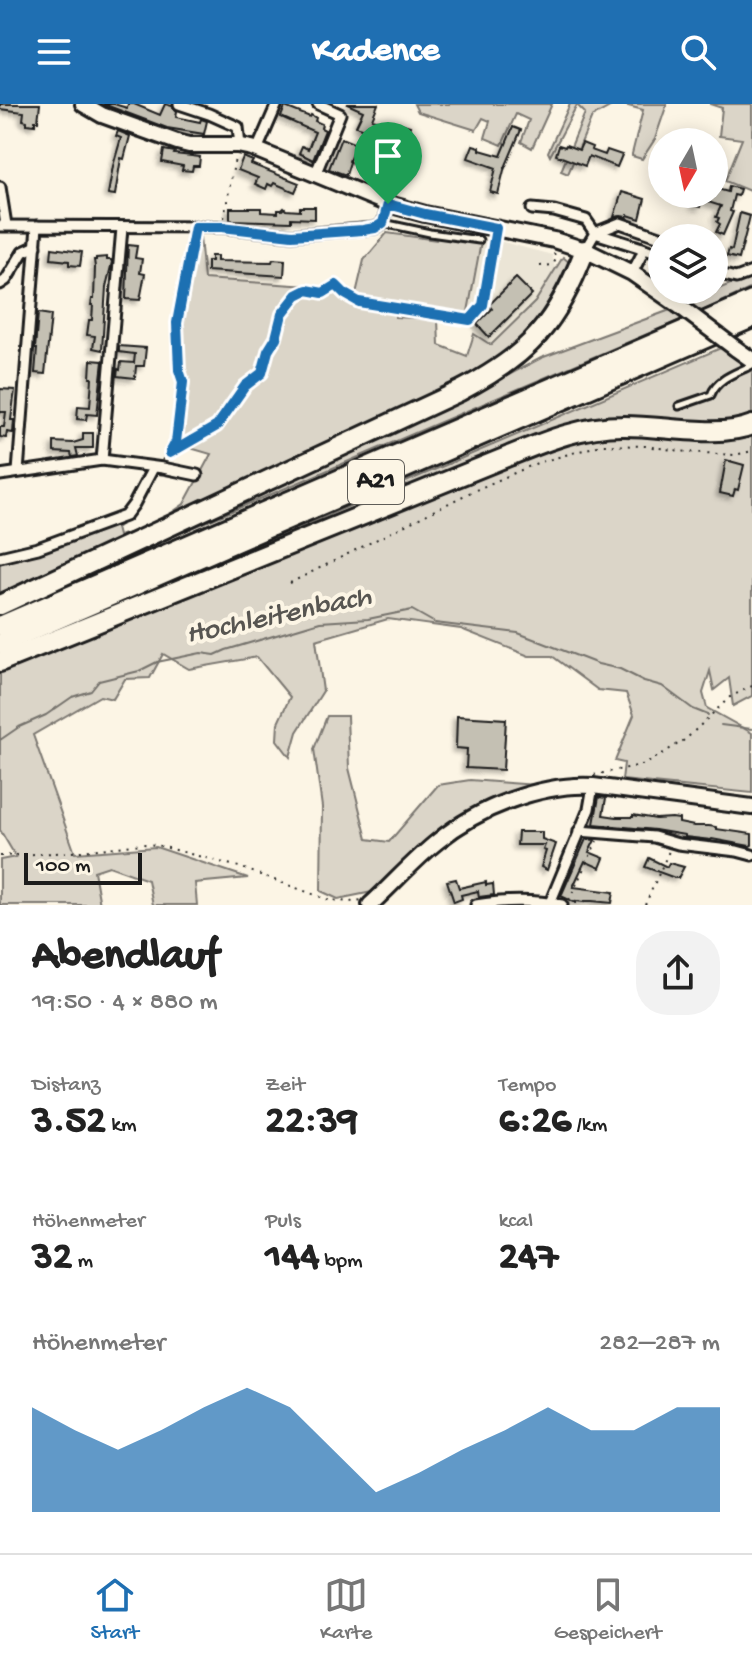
<!DOCTYPE html>
<html lang="de">
<meta charset="utf-8">
<style>
body{margin:0;font-family:"Gochi Hand",sans-serif;background:#f2f2f2;color:#222;height:100vh;display:flex;flex-direction:column;font-size:30px;white-space:nowrap}
*{box-sizing:border-box;margin:0}
p{font-size:26px;color:#767676}
.icon{flex:none;width:44px;height:44px;fill:none;stroke:currentColor;stroke-width:2;stroke-linecap:round;stroke-linejoin:round}
.map{position:relative;height:801px;overflow:hidden}
.drawer{display:flex;flex-direction:column;background:#fff;flex:1}
.drawer>*{flex:none}
.needle{width:52px;rotate:189deg}
.buttons{position:absolute;left:648px;top:24px;display:grid;gap:16px}
.buttons a{display:grid;place-items:center;width:80px;height:80px;border-radius:50%;background:#fff;box-shadow:0 4px 20px #0003;font-size:40px}
.scale{position:absolute;left:24px;bottom:20px;width:118px;box-sizing:border-box;padding-left:8px;border:4px solid #1c1c1c;border-top:0;font-size:22px;line-height:28px;white-space:nowrap;color:#1c1c1c;-webkit-text-stroke:6px #fcf5e5;paint-order:stroke}
.pin{position:absolute;display:grid;place-items:center;width:68px;height:68px;color:#fff;margin:-82px -34px;border-radius:50% 50% 50% 0;rotate:-45deg;box-shadow:0 0 8px #0007}
.pin .icon{rotate:45deg}
.round{display:grid;place-items:center;flex:none;width:84px;height:84px;border-radius:32px;background:#f2f2f2}
.overview{display:flex;align-items:center;justify-content:space-between;height:136px;padding:0 32px}
h1{font-size:44px;font-weight:700;line-height:60px}
.metrics{display:grid;grid-template-columns:repeat(3,1fr);gap:12px;height:136px;padding:8px 32px}
.metrics div{display:grid;align-content:center}
.metrics b{font-size:40px;font-weight:700}
.metrics small{font-size:22px;font-weight:400}
.metrics p{font-size:22px}
.chart{height:224px;padding:16px 32px}
.chart p{display:flex;justify-content:space-between}
.chart svg{width:100%;height:144px;margin-top:8px;fill:#1f6fb2;opacity:.7}
header{display:flex;justify-content:space-between;align-items:center;height:104px;padding:0 32px;background:#1f6fb2;color:#fff;font-size:36px;font-weight:700}
.tab-bar{display:flex;justify-content:space-around;align-items:center;height:112px;border-top:2px solid #e0e0e0;background:#fff;font-size:22px;color:#767676}
.tab-bar a{display:grid;justify-items:center;gap:4px}
.tab-bar .current{color:#1f6fb2}
.map>svg:first-child{display:block}
.built{fill:#ebe5d6}
.green{fill:#dbd5c8;stroke:#7c7872;stroke-width:2}
.lines{fill:none;stroke-linecap:round;stroke-linejoin:round}
.stream{stroke:#75726c;stroke-width:2}
.building{fill:#c4c0b3;stroke:#1c1c1c;stroke-width:2;filter:url(#shadow)}
.service-casing{stroke:#1c1c1c;stroke-width:11}
.minor-casing{stroke:#1c1c1c;stroke-width:15}
.secondary-casing{stroke:#1c1c1c;stroke-width:20}
.motorway-casing{stroke:#1c1c1c;stroke-width:24}
.path{stroke:#1c1c1c;stroke-width:2;stroke-dasharray:2 6;stroke-linecap:butt}
.service{stroke:#fcf5e5;stroke-width:5}
.minor{stroke:#fcf5e5;stroke-width:9}
.secondary{stroke:#fcf5e5;stroke-width:14}
.motorway{stroke:#fcf5e5;stroke-width:18}
.secondary-bridge-casing{stroke:#1c1c1c;stroke-width:20;stroke-linecap:butt}
.secondary-bridge{stroke:#fcf5e5;stroke-width:14}
.route-casing{stroke:#fff;stroke-width:16}
.route{stroke:#1f6fb2;stroke-width:10}
.labels{text-anchor:middle;dominant-baseline:central;stroke-width:8;stroke-linejoin:round;paint-order:stroke}
.shield{fill:#fcf5e5;stroke:#5f5d58;stroke-width:2}
.shield-label{font-size:26px;font-weight:bold;fill:#1c1c1c}
.water-label{font-size:30px;font-style:italic;fill:#575551;stroke:#fcf5e5}
</style>
<header><svg class="icon" aria-label="menu" viewBox="0 0 24 24"><path d="M4 6h16M4 12h16M4 18h16"/></svg>Kadence<svg class="icon" aria-label="search" viewBox="0 0 24 24"><circle cx="10" cy="10" r="6"/><path d="M15 15l6 6"/></svg></header>
<div class="map">
<svg width="752" height="801" viewBox="0 0 752 801">
<defs>
<filter id="shadow"><feDropShadow dx="-3.5" dy="3.5" stdDeviation="2" flood-color="#0004"/></filter>
</defs>
<rect width="100%" height="100%" fill="#fcf5e5"/>
<filter id="ink" filterUnits="userSpaceOnUse"><feTurbulence type="fractalNoise" baseFrequency=".0125" numOctaves="2"/><feDisplacementMap in="SourceGraphic" scale="16" xChannelSelector="R" yChannelSelector="G"/><feConvolveMatrix kernelMatrix="1 2 1 2 8 2 1 2 1" color-interpolation-filters="sRGB"/></filter>
<g filter="url(#ink)">
<polygon class="built" points="491,135 552,151 555,164 535,198 490,242 474,229 467,213 481,138"/>
<g class="green">
<polygon points="414,0 552,0 532,44 521,38 529,16 516,10 502,41 485,34 490,17 483,14 476,26 418,8"/>
<polygon points="570,0 615,0 592,13 568,70 561,67 585,9 577,1 550,52 548,48"/>
<polygon points="621,0 667,0 655,35 642,55 632,52 632,50 643,6"/>
<polygon points="710,0 752,0 752,88 725,77 742,35 719,32 722,4"/>
<polygon points="387,129 436,136 437,132 481,138 467,213 395,201 395,213 438,215 439,241 467,252 474,230 491,241 535,198 563,153 570,159 555,195 534,225 504,253 451,286 154,421 184,400 211,350 180,341 186,276 181,249 187,173 200,133 204,175 309,182 355,194 364,156"/>
<polygon points="752,171 752,184 700,208 687,198"/>
<polygon points="673,205 685,214 173,432 172,426 467,293 541,254"/>
<polygon points="723,243 752,261 752,310 741,317 716,320 602,314 560,323 248,453 246,446"/>
<polygon points="752,325 752,592 733,602 729,574 714,586 710,567 703,589 707,604 752,629 752,689 622,676 624,659 615,657 634,611 626,589 598,586 552,552 529,552 461,525 388,515 316,536 323,587 297,628 290,653 277,636 278,619 290,593 257,553 189,565 163,550 150,574 125,575 113,595 100,592 33,631 75,749 156,743 248,774 195,779 197,801 153,801 148,776 109,762 94,767 100,801 0,801 0,756 16,753 0,726 0,564 541,347 591,331"/>
<polygon points="130,413 116,424 118,432 133,428 137,431 0,496 0,458 12,456"/>
<polygon points="327,612 347,612 349,664 367,735 389,738 438,681 470,676 537,681 471,706 372,788 338,795 321,787 322,703 314,645"/>
</g>
<g class="lines">
<g class="stream">
<polyline points="721,621 752,625"/>
<polyline points="0,636 19,623 46,611 72,593 91,587 99,577 139,567 157,558 201,549 215,551 226,546 320,518 368,515 412,506 435,519 518,529 598,560 620,565 644,577 662,582 693,605 708,611"/>
</g>
</g>
<g class="building">
<polygon points="0,0 40,0 38,17 35,17 35,21 27,20 27,17 23,16 24,8 0,5"/>
<polygon points="103,0 114,0 127,4 128,0 134,0 160,11 165,0 172,2 177,7 176,13 200,18 201,15 207,17 204,30 167,24"/>
<polygon points="347,0 378,0 372,15 392,20 392,17 410,22 406,37 385,30 382,46 372,44 373,29 356,22 363,7"/>
<polygon points="285,3 310,13 311,11 316,14 315,17 322,20 321,24 325,26 313,56 299,49 302,42 308,45 315,28 281,13"/>
<polygon points="513,23 521,26 504,66 498,90 490,88 496,64 468,54 473,41 480,43 480,46 501,52"/>
<polygon points="118,27 130,32 124,55 121,54 115,91 108,90 113,62 121,34 116,32"/>
<polygon points="341,34 356,40 349,57 350,58 346,71 329,65"/>
<polygon points="582,39 592,43 591,46 605,51 607,46 622,51 617,63 589,52 585,62 556,51 559,41 565,43 566,41 579,46"/>
<polygon points="164,46 175,48 174,50 200,53 199,62 193,62 192,67 182,66 183,62 162,58"/>
<polygon points="243,53 253,57 251,60 299,79 295,88 274,79 272,82 268,80 266,85 255,80 258,74 238,66"/>
<polygon points="729,82 740,85 738,92 734,91 730,107 733,108 723,131 716,128 720,120 717,118 719,114 716,113 721,102 702,96 700,103 693,101 695,94 686,92 686,90 714,90 714,84 728,88"/>
<polygon points="622,88 645,95 640,115 628,111 627,113 621,112 614,113"/>
<polygon points="300,103 315,103 315,115 291,114 291,118 230,116 230,104 261,104 261,108 278,109 278,106 282,106 284,104 286,106 300,107"/>
<polygon points="740,109 750,112 739,155 727,152 729,145 732,146"/>
<polygon points="128,141 137,142 135,154 142,155 140,169 145,170 140,196 126,195"/>
<polygon points="52,144 82,148 80,162 69,161 69,157 51,155"/>
<polygon points="211,152 217,152 217,157 272,158 273,155 285,156 284,172 207,167 207,157 211,157"/>
<polygon points="107,153 107,156 111,156 112,158 106,183 102,246 93,244 95,232 87,231 89,216 92,216 93,201 91,201 92,195 94,195 95,163 94,156 96,156 96,154"/>
<polygon points="516,174 532,190 489,233 477,220 492,205 489,201"/>
<polygon points="38,209 51,211 45,270 35,269 37,245 35,245"/>
<polygon points="119,242 146,244 144,262 136,262 135,274 117,272 118,265 120,266 121,258 134,259 135,250 119,248"/>
<polygon points="91,256 103,257 97,311 87,310 86,316 77,315 78,302 90,303 92,274 90,274"/>
<polygon points="0,285 15,286 11,316 14,316 13,329 7,328 6,334 0,333 0,323 4,323 6,308 0,308"/>
<polygon points="83,329 93,329 93,344 76,344 78,352 72,353 71,349 54,348 54,338 73,339 83,336"/>
<polygon points="726,356 744,361 738,386 735,385 733,392 720,389"/>
<polygon points="457,612 506,615 503,666 466,664 467,645 456,644"/>
<polygon points="599,693 606,694 603,711 617,713 633,713 633,711 656,715 672,714 679,715 679,719 694,722 709,722 716,723 716,725 752,730 752,741 750,742 712,735 711,736 685,733 685,731 655,726 594,720"/>
<polygon points="518,728 542,728 542,735 556,740 547,766 541,763 546,747 543,746 545,741 517,741"/>
<polygon points="586,735 595,736 589,748 604,754 600,764 585,757 573,783 614,788 612,799 592,797 584,797 584,798 576,797 576,799 561,792"/>
<polygon points="649,754 667,763 669,759 684,763 678,774 675,774 645,763"/>
<polygon points="456,775 459,784 486,778 486,781 493,780 494,791 479,793 478,787 461,791 462,795 454,798 447,777"/>
</g>
<g class="lines">
<defs>
<g id="service">
<polyline points="383,119 430,129 479,136"/>
<polyline points="470,216 483,201 496,125"/>
<path d="M679,302L711,291C717,274 737,269 752,261"/>
</g>
<g id="minor">
<polyline points="179,0 209,10 238,23 240,42"/>
<polyline points="257,46 277,0"/>
<polyline points="315,71 340,10 318,0"/>
<polyline points="0,83 6,121"/>
<polyline points="532,105 554,107 586,116 595,129 620,119 663,134"/>
<polyline points="0,122 222,123 292,131 375,124 383,119 388,100"/>
<polyline points="642,144 662,151"/>
<polyline points="585,146 595,129 642,144 642,150 632,169"/>
<polyline points="720,170 736,174 752,168"/>
<polyline points="0,180 6,176 23,148 36,142"/>
<polyline points="102,356 122,124"/>
<polyline points="18,368 37,122"/>
<polyline points="0,371 102,356 163,364 197,371"/>
<polyline points="0,453 38,444 125,412 134,400 153,364"/>
<polyline points="579,727 654,733 678,740 737,747 752,751"/>
<path d="M476,801C503,796 536,796 562,801"/>
<polyline points="552,801 550,799 589,705 593,682"/>
</g>
<g id="secondary">
<polyline points="83,0 102,11 177,38 189,41 237,41 252,44 388,100 425,110 554,136 585,146 632,169 678,201"/>
<polyline points="735,244 752,256"/>
<path d="M370,801C393,780 414,756 438,737C478,704 541,679 593,682L752,703"/>
</g>
<g id="motorway">
<path d="M0,501L460,287C531,250 556,220 585,146"/>
<polyline points="0,522 752,197"/>
<polyline points="0,540 752,214"/>
<path d="M0,558L509,352C546,337 582,322 622,322C661,321 718,335 752,321"/>
</g>
</defs>
<use href="#service" class="service-casing"/>
<use href="#minor" class="minor-casing"/>
<use href="#secondary" class="secondary-casing"/>
<use href="#motorway" class="motorway-casing"/>
<g class="path">
<polyline points="224,114 235,54"/>
<polyline points="540,162 553,161 556,155 554,149"/>
<polyline points="170,348 176,338 183,278 179,266 177,219 194,131"/>
<polyline points="162,356 170,349 217,322 245,282 262,269 268,247 276,234 282,210 297,191 307,186 323,189 336,181 353,196 359,198 465,215"/>
<polyline points="290,479 469,389 537,359 601,341 645,342 688,348 735,351 752,347"/>
<polyline points="594,671 646,660 686,635 730,593 752,582"/>
<polyline points="0,752 72,748 143,740 157,741 239,763 329,796 350,798 362,796"/>
<polyline points="569,796 597,737"/>
<polyline points="645,801 669,747"/>
</g>
<use href="#service" class="service"/>
<use href="#minor" class="minor"/>
<use href="#secondary" class="secondary"/>
<use href="#motorway" class="motorway"/>
<defs>
<polyline id="secondary-bridge" points="678,201 735,244"/>
</defs>
<use href="#secondary-bridge" class="secondary-bridge-casing"/>
<use href="#secondary-bridge" class="secondary-bridge"/>
</g>
</g>
<g class="lines" filter="url(#ink)">
<defs>
<polygon id="route" points="388,100 425,110 496,124 483,201 470,216 359,198 345,190 336,181 323,189 307,186 297,191 282,210 276,234 268,247 262,269 245,282 217,322 170,349 176,338 183,278 179,266 177,219 195,123 222,123 292,131 363,126 375,124 383,119"/>
</defs>
<use href="#route" class="route-casing"/>
<use href="#route" class="route"/>
</g>
<g class="labels">
<rect class="shield" x="348" y="356" width="56" height="44" rx="6"/>
<g class="shield-label">
<text x="376" y="378">A21</text>
</g>
<g class="water-label">
<text transform="translate(279 513) rotate(-12)">Hochleitenbach</text>
</g>
</g>
</svg>
<div class="buttons">
<a><svg class="needle" viewBox="-14 -14 28 28"><path d="M0-13l5 13h-10z" fill="#e53935"/><path d="M0 13l5-13h-10z" fill="#767676"/></svg></a>
<a><svg class="icon" aria-label="layers" viewBox="0 0 24 24"><path d="M12 4l9 5-9 5-9-5zM3 14l9 5 9-5"/></svg></a>
</div>
<div class="scale">100 m</div>
<div class="pin" style="left:388px;top:100px;background:#1e9e55"><svg class="icon" aria-label="arrive" viewBox="0 0 24 24"><path d="M6 21V4h12l-3 4 3 4H6"/></svg></div>
</div>
<section class="drawer">
<div class="overview"><div><h1>Abendlauf</h1><p>19:50 · 4 × 880 m</p></div><a class="round"><svg class="icon" aria-label="share" viewBox="0 0 24 24"><path d="M12 15V3M7 8l5-5 5 5M5 13v7h14v-7"/></svg></a></div>
<div class="metrics">
<div><p>Distanz</p><b>3.52<small> km</small></b></div>
<div><p>Zeit</p><b>22:39</b></div>
<div><p>Tempo</p><b>6:26<small> /km</small></b></div>
</div>
<div class="metrics">
<div><p>Höhenmeter</p><b>32<small> m</small></b></div>
<div><p>Puls</p><b>144<small> bpm</small></b></div>
<div><p>kcal</p><b>247</b></div>
</div>
<div class="chart"><p><span>Höhenmeter</span>282–287 m</p>
<svg viewBox="0 0 160 44" preserveAspectRatio="none"><path d="M0 44V12L10 19L20 25L30 19L40 12L50 6L60 12L70 25L80 38L90 32L100 25L110 19L120 12L130 19L140 19L150 12L160 12V44z"/></svg>
</div>
</section>
<nav class="tab-bar">
<a class="current"><svg class="icon" aria-label="home" viewBox="0 0 24 24"><path d="M3 11l9-7 9 7M6 9v11h12V9"/></svg>Start</a>
<a><svg class="icon" aria-label="map" viewBox="0 0 24 24"><path d="M3 6l6-2 6 2 6-2v14l-6 2-6-2-6 2zM9 4v14M15 6v14"/></svg>Karte</a>
<a><svg class="icon" aria-label="saved" viewBox="0 0 24 24"><path d="M7 4h10v16l-5-4-5 4z"/></svg>Gespeichert</a>
</nav>
